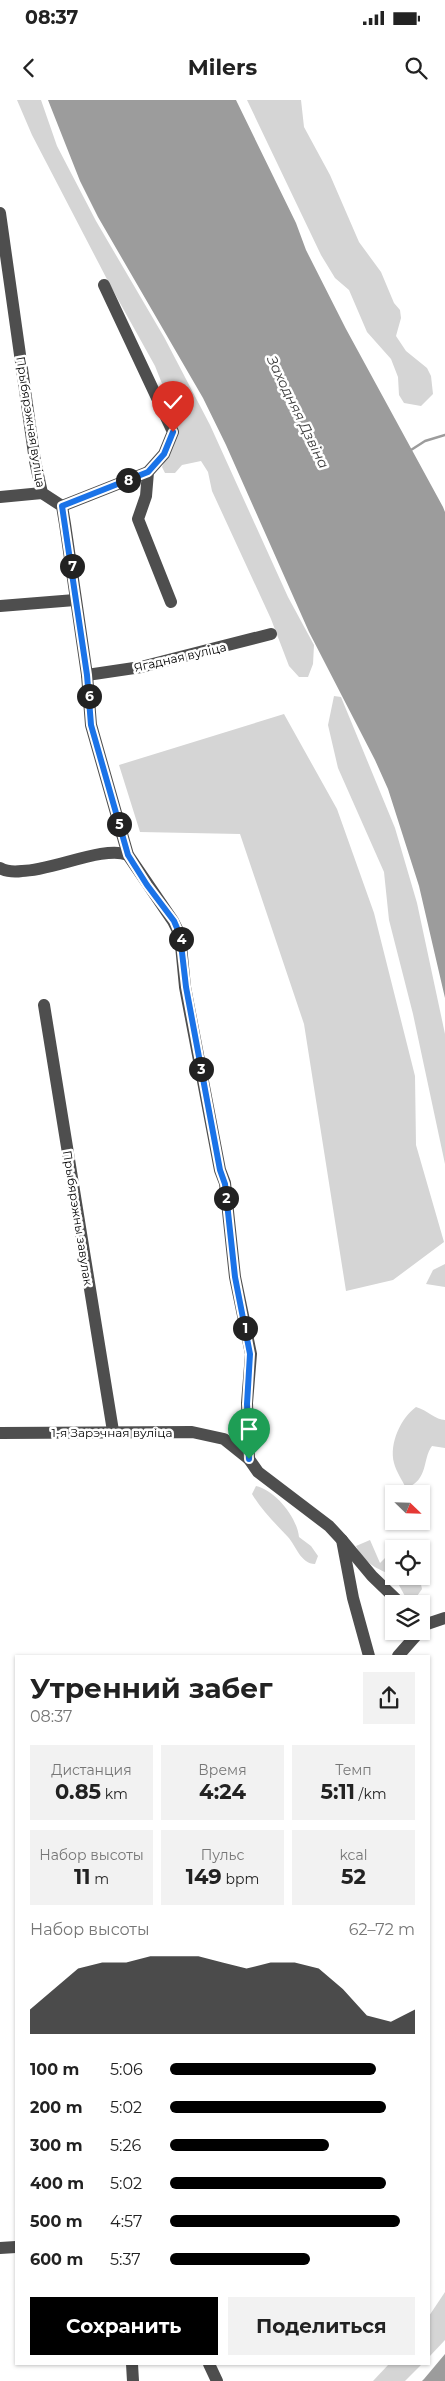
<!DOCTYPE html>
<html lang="ru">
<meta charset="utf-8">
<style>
body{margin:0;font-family:Montserrat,sans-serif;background:#f2f2f2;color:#222;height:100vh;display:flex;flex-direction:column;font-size:19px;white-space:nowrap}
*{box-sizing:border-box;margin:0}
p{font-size:16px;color:#767676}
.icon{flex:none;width:28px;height:28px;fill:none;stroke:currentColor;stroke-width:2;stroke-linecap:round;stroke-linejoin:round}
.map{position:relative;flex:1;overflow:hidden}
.panel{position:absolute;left:15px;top:1555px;width:415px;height:710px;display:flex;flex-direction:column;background:#fff;border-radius:0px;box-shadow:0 1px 4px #0004}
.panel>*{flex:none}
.needle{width:32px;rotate:113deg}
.fabs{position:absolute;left:385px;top:1385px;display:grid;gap:10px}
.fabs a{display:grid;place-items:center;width:45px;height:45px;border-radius:0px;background:#fff;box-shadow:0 1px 4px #0004;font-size:25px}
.pin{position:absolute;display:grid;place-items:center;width:42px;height:42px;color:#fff;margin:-51px -21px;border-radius:50% 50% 50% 0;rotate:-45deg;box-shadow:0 0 5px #0007}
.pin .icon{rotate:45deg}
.km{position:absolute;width:25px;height:25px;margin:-12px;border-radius:50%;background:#222;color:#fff;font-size:14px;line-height:25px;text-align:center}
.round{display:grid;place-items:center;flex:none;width:52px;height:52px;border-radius:0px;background:#f2f2f2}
.overview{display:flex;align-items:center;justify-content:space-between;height:85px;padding:0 15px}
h1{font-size:28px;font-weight:700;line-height:38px}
.stats{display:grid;grid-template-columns:repeat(3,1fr);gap:8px;height:85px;padding:5px 15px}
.stats div{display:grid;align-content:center;border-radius:0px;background:#f2f2f2;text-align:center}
.stats b{font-size:21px;font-weight:700}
.stats small{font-size:14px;font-weight:400}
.stats p{font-size:14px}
.chart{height:140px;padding:10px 15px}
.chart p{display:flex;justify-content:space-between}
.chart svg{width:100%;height:90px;margin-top:5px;fill:#000;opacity:.7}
.primary-button{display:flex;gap:10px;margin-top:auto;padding:10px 15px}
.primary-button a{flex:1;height:58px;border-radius:0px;background:#000;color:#fff;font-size:20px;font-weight:700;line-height:58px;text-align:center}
.primary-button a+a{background:#f2f2f2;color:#222}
ul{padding:0 15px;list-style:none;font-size:16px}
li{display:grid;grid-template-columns:80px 60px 1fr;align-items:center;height:38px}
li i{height:12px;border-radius:6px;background:#000}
.status{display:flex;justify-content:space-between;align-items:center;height:35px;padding:0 25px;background:#fff;direction:ltr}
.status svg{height:14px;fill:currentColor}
header{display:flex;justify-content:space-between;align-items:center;height:65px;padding:0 15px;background:#fff;font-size:22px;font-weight:700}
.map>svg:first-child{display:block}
.green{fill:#d5d5d5}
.water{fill:#9c9c9c}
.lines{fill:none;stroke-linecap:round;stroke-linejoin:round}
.stream{stroke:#9c9c9c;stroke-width:2.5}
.minor{stroke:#4e4e4e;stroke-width:12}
.route-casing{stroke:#fff;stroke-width:10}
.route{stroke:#1a73e8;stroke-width:6}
.labels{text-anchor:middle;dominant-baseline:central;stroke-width:5;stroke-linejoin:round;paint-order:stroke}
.street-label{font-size:12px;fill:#000;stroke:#fff}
.water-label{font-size:14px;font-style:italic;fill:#3d3d3d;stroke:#fff}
</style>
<div class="status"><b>08:37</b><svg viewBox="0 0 49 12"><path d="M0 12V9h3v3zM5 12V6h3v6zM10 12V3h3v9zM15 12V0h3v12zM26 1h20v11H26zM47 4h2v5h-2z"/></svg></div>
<header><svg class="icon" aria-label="back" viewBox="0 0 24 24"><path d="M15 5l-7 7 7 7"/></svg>Milers<svg class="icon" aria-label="search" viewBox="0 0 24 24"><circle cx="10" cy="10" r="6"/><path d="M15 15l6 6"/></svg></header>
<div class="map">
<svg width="445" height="2281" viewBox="0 0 445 2281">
<rect width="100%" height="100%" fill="#fff"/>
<g class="green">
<polygon points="17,0 41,0 57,46 96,121 164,237 210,325 288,497 314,545 313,564 308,577 299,577 289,566 271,519 212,391 208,372 201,361 182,365 175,373 165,373 162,367 175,339 176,319 155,266 110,185 32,35"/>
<polygon points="247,0 301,0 304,27 330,75 359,142 381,172 394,203 400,210 401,218 396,236 406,251 427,268 431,276 433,294 421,306 404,303 399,295 398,277 391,259 367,232 349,190 335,178 321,155"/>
<polygon points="334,596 341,597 395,728 417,803 445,934 445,1064 413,914 389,820 384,772 338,668 328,625"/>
<polygon points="284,614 337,709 374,813 415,976 416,1045 444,1142 393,1180 346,1191 304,924 240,734 140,732 119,665"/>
<polygon points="445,1164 445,1187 426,1184 433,1170"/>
<path d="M416,1307C427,1310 436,1320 445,1320V1348L432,1346C422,1359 429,1380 406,1388C402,1380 396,1371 394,1363C389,1343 401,1318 416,1307Z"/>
<path d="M256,1386C275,1390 297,1417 299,1437L311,1446L318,1456L315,1464C301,1464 296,1446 288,1437C275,1423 262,1411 252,1394Z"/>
<path d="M370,1440L380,1463L385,1458L390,1442H401L410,1449H394V1476C377,1469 364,1463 356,1446Z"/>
<polygon points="394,1476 419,1476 422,1489 415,1499 406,1498"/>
<polygon points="445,2192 445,2240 429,2257 429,2216"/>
<polygon points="389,2264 422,2264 405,2281 373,2281"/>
</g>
<g class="water">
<polygon points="48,0 236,0 296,123 306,150 346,229 443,407 445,412 445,898 419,786 388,689 375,660 309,532 226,345 203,298 98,117 80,81"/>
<polygon points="445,2254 445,2281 422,2281 424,2279"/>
</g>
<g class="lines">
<polyline class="stream" points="411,350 425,341 445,335"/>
<g class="minor">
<polyline points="0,113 35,361 42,393 62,406 65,424 87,575 91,625 128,755 173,821 180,835 185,887 220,1070 225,1083 235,1177 251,1254 247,1303 249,1359"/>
<polyline points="104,185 173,332 164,354 148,372 146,396 138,419 171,502"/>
<polyline points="0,397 42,393"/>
<polyline points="62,406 148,372"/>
<polyline points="0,506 75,500"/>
<polyline points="87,575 141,567 271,534"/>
<path d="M0,768C7,772 14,772 22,771C52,771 104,745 128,755"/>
<polyline points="44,905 113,1331"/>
<polyline points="0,1333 192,1332 224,1339 249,1359 258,1372 329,1426 342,1440 353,1498 369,1556"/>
<polyline points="342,1440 372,1476 401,1504"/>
<polyline points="421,1520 427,1524 445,1518"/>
<polyline points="398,1556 420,1531"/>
<polyline points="0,2148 16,2147"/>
<polyline points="132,2264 133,2281"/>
<polyline points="209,2264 217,2281"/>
</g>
</g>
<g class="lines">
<defs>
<polyline id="route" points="173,332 164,354 148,372 62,406 87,575 91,625 128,755 147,785 174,821 180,835 186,887 220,1070 225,1084 235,1177 250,1254 247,1304 249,1359"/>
</defs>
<use href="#route" class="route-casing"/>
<use href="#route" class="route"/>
</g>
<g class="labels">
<g class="street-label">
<text transform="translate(31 322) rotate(81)">Прыбярэжная вуліца</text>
<text transform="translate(180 557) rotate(-13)">Ягадная вуліца</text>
<text transform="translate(78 1118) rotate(81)">Прыбярэжны завулак</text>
<text x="112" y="1332">1-я Зарэчная вуліца</text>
</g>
<g class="water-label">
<text transform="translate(298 312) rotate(64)">Заходняя Дзвіна</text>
</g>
</g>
</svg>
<div class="fabs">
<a><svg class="needle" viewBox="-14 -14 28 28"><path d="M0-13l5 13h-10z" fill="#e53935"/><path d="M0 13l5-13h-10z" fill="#767676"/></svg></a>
<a><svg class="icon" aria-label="locate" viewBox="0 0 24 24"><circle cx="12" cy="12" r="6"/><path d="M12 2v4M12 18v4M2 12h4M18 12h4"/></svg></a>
<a><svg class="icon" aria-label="layers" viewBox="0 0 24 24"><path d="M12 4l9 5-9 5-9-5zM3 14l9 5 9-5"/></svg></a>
</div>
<div class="pin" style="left:249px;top:1359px;background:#1e9e55"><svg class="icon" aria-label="arrive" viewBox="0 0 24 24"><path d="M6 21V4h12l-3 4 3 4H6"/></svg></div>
<div class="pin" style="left:173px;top:332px;background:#d93025"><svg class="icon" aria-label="check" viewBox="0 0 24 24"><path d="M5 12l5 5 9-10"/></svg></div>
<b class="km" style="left:245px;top:1228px">1</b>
<b class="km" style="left:226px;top:1098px">2</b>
<b class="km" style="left:201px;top:969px">3</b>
<b class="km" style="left:181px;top:839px">4</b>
<b class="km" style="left:119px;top:724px">5</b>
<b class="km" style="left:89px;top:596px">6</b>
<b class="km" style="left:72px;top:466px">7</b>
<b class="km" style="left:128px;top:380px">8</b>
<section class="panel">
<div class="overview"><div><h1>Утренний забег</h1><p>08:37</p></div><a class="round"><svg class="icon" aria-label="share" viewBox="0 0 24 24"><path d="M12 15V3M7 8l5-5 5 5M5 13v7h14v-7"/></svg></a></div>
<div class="stats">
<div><p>Дистанция</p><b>0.85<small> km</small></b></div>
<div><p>Время</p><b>4:24</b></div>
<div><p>Темп</p><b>5:11<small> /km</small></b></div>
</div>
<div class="stats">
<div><p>Набор высоты</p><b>11<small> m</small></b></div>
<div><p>Пульс</p><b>149<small> bpm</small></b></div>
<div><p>kcal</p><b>52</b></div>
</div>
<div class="chart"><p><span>Набор высоты</span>62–72 m</p>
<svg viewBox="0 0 160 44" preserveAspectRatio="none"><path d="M0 44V32L10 22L20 12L30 9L40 9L50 6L60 6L70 6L80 9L90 12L100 9L110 9L120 12L130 22L140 35L150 38L160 32V44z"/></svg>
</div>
<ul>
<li><b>100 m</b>5:06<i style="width:84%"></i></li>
<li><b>200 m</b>5:02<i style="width:88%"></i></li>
<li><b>300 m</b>5:26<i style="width:65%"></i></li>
<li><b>400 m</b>5:02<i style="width:88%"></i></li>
<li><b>500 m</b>4:57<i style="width:94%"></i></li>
<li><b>600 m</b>5:37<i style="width:57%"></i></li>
</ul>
<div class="primary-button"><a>Сохранить</a><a>Поделиться</a></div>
</section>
</div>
